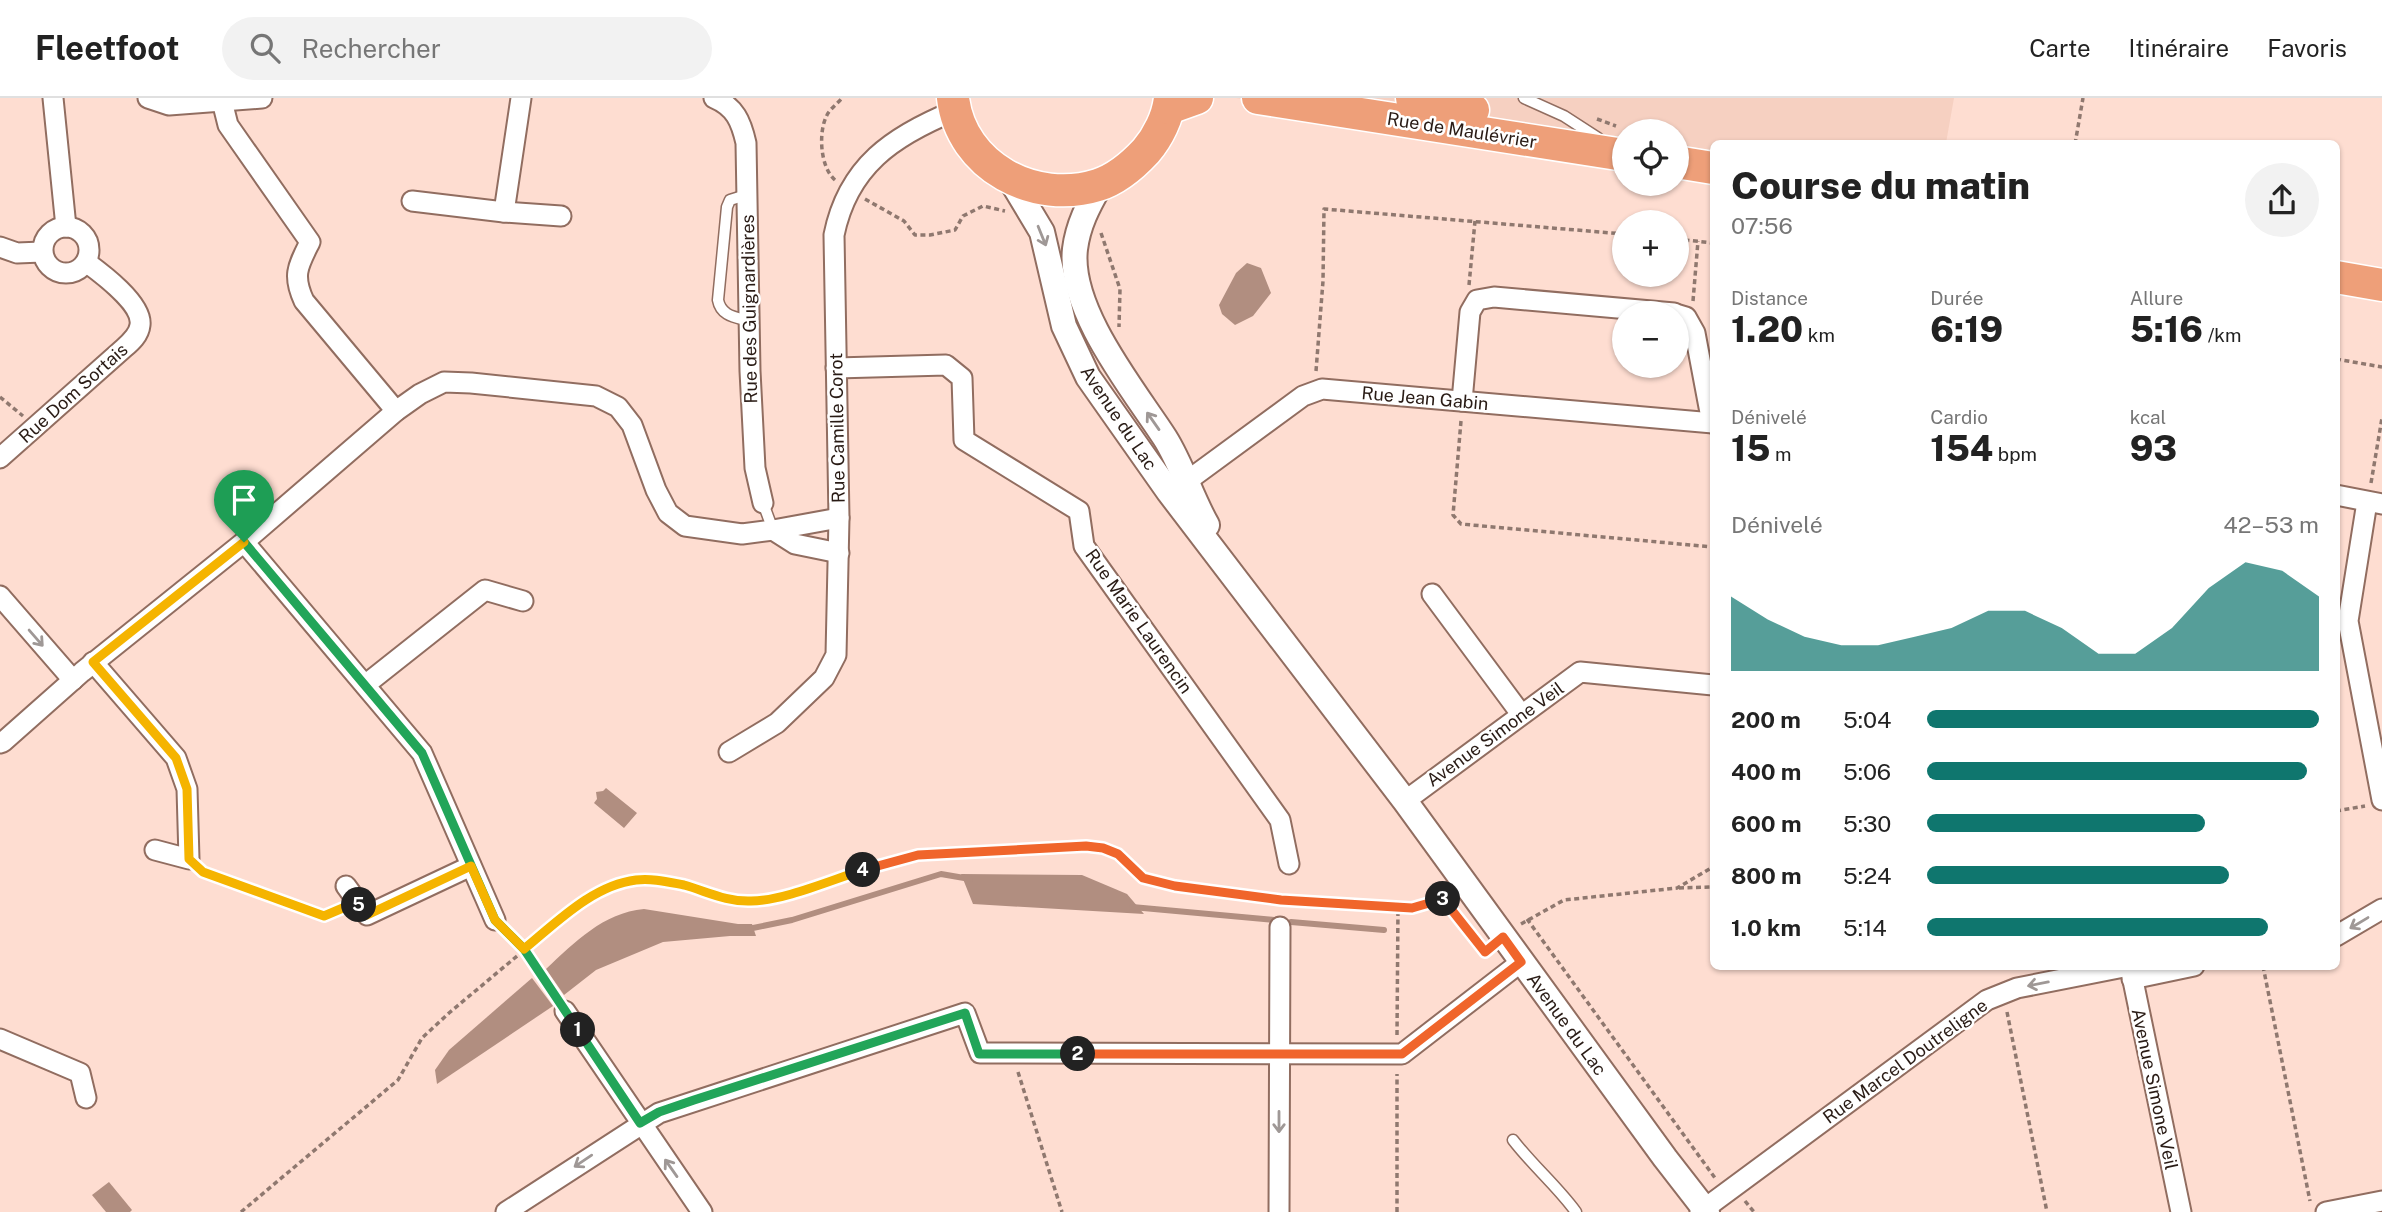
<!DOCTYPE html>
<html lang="fr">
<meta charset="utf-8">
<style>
body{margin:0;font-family:"Public Sans",sans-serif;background:#f2f2f2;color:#222;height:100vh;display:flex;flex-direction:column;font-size:26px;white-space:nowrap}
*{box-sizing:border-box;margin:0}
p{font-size:23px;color:#767676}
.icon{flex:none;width:38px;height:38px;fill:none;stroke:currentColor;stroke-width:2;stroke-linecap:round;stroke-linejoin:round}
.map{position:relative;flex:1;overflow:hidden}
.panel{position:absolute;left:1710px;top:42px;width:630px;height:830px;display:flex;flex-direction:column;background:#fff;border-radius:10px;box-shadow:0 2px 5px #0004}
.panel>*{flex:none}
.fabs{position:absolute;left:1612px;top:21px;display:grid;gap:14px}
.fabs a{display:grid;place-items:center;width:77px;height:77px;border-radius:50%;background:#fff;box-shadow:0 2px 5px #0004;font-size:35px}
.pin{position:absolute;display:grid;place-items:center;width:60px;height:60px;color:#fff;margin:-72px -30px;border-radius:50% 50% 50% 0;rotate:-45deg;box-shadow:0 0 7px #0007}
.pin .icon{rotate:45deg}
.km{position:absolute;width:35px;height:35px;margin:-18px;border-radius:50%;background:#222;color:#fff;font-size:19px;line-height:35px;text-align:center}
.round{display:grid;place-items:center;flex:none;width:74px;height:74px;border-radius:37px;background:#f2f2f2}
.overview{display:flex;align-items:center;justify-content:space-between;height:119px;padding:0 21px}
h1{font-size:38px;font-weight:800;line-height:52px}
.metrics{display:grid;grid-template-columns:repeat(3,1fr);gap:10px;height:119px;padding:7px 21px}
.metrics div{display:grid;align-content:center}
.metrics b{font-size:35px;font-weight:800}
.metrics small{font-size:19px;font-weight:400}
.metrics p{font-size:19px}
.chart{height:196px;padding:14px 21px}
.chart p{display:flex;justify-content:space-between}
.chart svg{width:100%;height:126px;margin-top:7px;fill:#0f766e;opacity:.7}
ul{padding:0 21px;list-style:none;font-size:23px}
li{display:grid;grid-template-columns:112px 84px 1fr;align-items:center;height:52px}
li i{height:18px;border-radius:9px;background:#0f766e}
header{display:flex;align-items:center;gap:42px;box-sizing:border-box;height:98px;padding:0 35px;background:#fff;border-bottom:2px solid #e0e0e0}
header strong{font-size:33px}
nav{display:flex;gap:38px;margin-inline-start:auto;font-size:24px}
.search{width:490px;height:63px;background:#f2f2f2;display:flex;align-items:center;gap:18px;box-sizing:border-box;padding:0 24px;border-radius:38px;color:#767676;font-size:26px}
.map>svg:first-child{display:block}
.built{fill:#f6d0c1}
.water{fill:#b18e80}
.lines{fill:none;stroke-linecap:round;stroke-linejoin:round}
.stream{stroke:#b18e80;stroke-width:6}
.service-casing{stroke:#916d60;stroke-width:13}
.minor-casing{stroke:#916d60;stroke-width:23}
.tertiary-casing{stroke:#916d60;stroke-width:28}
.primary-casing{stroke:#fff;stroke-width:35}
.path{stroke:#8f786f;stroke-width:3.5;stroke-dasharray:5 3.5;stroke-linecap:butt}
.service{stroke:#fff;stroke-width:10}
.minor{stroke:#fff;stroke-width:19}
.tertiary{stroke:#fff;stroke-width:24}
.primary{stroke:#ee9f79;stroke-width:32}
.oneway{stroke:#9f9896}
.split-1-casing{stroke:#fff;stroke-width:14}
.split-2-casing{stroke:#fff;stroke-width:14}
.split-3-casing{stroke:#fff;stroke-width:14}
.split-4-casing{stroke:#fff;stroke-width:14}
.split-5-casing{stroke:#fff;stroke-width:14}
.split-6-casing{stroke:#fff;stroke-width:14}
.split-1{stroke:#22a559;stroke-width:9}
.split-2{stroke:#22a559;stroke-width:9}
.split-3{stroke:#f0652b;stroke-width:9}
.split-4{stroke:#f0652b;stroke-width:9}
.split-5{stroke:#f5b400;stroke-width:9}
.split-6{stroke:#f5b400;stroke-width:9}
.labels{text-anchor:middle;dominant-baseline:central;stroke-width:5;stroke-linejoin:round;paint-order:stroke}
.street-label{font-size:18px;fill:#291b15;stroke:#fff}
</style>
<header>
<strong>Fleetfoot</strong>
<div class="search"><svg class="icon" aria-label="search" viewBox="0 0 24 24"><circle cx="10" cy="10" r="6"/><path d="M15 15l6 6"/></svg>Rechercher</div>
<nav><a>Carte</a><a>Itinéraire</a><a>Favoris</a></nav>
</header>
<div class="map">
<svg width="2382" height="1114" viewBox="0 0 2382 1114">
<rect width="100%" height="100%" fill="#feddd1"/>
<polygon class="built" points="1236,0 1954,0 1946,45 1713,46 1713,74 1677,67 1676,33 1624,33 1624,57"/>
<g class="water">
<polygon points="1247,165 1261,170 1271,195 1253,218 1235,227 1222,216 1219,207 1236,175"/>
<polygon points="606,690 637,715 624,730 594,705 597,701 596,694 603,693"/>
<polygon points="961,776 1082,777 1127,796 1144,816 973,806"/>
<path d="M644,811L738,826H752L756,838H730L663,844L596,872L564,897L546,871C575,844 603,815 644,811Z"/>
<polygon points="532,880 553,908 437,986 435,972 449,952"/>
<polygon points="109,1084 132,1112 130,1114 106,1114 92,1097"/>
</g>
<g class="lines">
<g class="stream">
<polyline points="1132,809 1274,822"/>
<polyline points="1291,824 1384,832"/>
<polyline points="748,831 792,822 941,776 970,781"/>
</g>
<defs>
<g id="service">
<polyline points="1524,0 1564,18 1598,40"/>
<path d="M746,97L730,102L727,109L718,202C721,218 735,219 749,223"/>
<polyline points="763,405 773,432"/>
<path d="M1513,1042C1533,1068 1557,1088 1576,1114"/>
</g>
<g id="minor">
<polyline points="53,0 66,129"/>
<polyline points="148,0 169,7 262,0"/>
<path d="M714,0C735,9 741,23 746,45L750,273L755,370L763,405"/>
<path d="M222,3L228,27L310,144C298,168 292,177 304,203L396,313"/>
<polyline points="412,103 504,114 521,0"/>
<polyline points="504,114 561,118"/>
<circle cx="66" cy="152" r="23"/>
<polyline points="0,149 17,155 42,154"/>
<polyline points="1676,216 1686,219 1695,235 1712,325"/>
<polyline points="836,270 946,267 962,280 964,342 1079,413 1084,448 1280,722 1289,766"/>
<polyline points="1462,303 1470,214 1477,202 1494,199 1674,215"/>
<path d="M0,360L124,250C131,244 139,237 140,227C143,206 101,175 86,164"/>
<polyline points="1174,388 1194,378 1303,298 1322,291 1713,325"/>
<polyline points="2336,397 2382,406"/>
<polyline points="2367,404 2348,523 2382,702"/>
<polyline points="244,444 422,655 495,822"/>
<polyline points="839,455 795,446 773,432 839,420"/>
<polyline points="1432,496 1521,616"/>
<polyline points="0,498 73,582"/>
<polyline points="93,564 176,660 187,691 189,761 155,752"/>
<polyline points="365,587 485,492 523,503"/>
<polyline points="0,645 3,644 82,574 244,444 396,313 420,296 444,284 471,285 596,298 618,309 632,327 656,392 668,415 685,428 742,436 773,432"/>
<path d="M729,654L777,625L824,580L836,557L839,420L834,137C848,68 893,38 954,13"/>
<polyline points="1405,703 1580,574 1713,587"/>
<polyline points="346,788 367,817 471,768"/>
<polyline points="2336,838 2382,811"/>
<polyline points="2130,868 2181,1114"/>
<polyline points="2132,881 2194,868"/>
<polyline points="565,913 702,1114"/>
<polyline points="0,941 80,975 86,1000"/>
<polyline points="506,1114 659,1015 965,915 980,955 1402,956 1521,864"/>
<polyline points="1279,1114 1280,829"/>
<polyline points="1700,1114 1987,902 2017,890 2129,868"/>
<polyline points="2326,1114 2382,1103"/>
</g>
<g id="tertiary">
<polyline points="1009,79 1042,134 1064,228 1088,279 1169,394 1405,703 1665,1060 1707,1114"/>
<path d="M1100,87C1088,108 1078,127 1075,151C1068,212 1134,292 1165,340C1182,367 1191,399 1207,427"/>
</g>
<g id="primary">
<path d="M953,0C961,69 1035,107 1098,87C1117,81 1133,67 1146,53C1158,39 1168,19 1170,0"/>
<polyline points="1258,0 1624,57"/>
<polyline points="1412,0 1473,12"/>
<polyline points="1169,10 1197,0"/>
<polyline points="1676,64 1713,70"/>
<polyline points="2336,179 2382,187"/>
</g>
</defs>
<use href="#service" class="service-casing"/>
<use href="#minor" class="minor-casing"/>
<use href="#tertiary" class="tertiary-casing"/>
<use href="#primary" class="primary-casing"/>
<g class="path">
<polyline points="1597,21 1616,28"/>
<polyline points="2075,46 2083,0"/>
<path d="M835,82C820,69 818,34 827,17C830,11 838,5 842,0"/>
<polyline points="865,101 904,123 915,137 930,137 955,132 963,118 983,108 1005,113"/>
<polyline points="1101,135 1120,191 1119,229"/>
<polyline points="1676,141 1713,145"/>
<polyline points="1469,187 1475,123"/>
<polyline points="1693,203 1698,143"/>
<polyline points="2336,261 2382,269"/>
<polyline points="1316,273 1323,183 1324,111 1624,136"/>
<polyline points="0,299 23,318"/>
<polyline points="1461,323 1453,417 1461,426 1713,449"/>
<polyline points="2371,385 2382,320"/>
<polyline points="2336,713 2365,708"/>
<polyline points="201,772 324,818 341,811"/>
<polyline points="1679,790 1713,789"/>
<polyline points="1527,821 1715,1080"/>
<polyline points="1521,826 1564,802 1677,790 1713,769"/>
<polyline points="509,835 524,851 556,899"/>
<polyline points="2263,868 2310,1103"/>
<polyline points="2007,914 2047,1114"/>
<polyline points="1397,937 1398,809"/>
<polyline points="1018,974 1062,1114"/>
<polyline points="1745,1103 1754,1114"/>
<polyline points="241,1114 398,982 422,940 449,915 578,807 617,785 638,781 662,782 690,789 725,801 752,804 782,798 899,760 918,757 1086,748 1103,750 1118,756 1143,780 1175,788 1281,802 1412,810 1444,801 1485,854 1487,852"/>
<polyline points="1397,1114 1397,976"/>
</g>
<use href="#service" class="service"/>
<use href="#minor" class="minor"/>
<use href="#tertiary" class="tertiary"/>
<use href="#primary" class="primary"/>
</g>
<defs><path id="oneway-shaft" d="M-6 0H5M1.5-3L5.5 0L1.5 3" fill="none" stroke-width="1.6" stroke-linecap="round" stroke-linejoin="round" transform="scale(1.75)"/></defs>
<g class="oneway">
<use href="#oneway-shaft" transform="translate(1042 138) rotate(68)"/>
<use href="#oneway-shaft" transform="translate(1153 323) rotate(-125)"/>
<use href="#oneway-shaft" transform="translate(36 540) rotate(49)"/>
<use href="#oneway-shaft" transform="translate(2359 825) rotate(149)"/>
<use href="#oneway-shaft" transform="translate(2038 886) rotate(169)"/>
<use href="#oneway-shaft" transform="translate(1279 1024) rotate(90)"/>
<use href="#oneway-shaft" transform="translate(583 1063) rotate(146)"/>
<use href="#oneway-shaft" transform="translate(671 1070) rotate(-125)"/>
</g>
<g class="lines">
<defs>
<polyline id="split-1" points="244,444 422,655 495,822 524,851 578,932"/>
<polyline id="split-2" points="578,932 640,1025 659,1014 694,1002 965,915 979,956 1078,956"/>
<polyline id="split-3" points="1078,956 1402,956 1521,864 1503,839 1485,854 1443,801"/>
<polyline id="split-4" points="863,772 918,757 1086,748 1103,750 1118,756 1143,780 1175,788 1281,802 1412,810 1443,801"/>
<path id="split-5" d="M359,807L367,817L471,768L495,822L524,851C556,825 593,787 636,782C652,780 668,784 684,787C706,793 726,804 751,803C783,803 831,782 863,772"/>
<polyline id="split-6" points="244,444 93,564 176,660 187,691 189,761 203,774 324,818 357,804 359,807"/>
</defs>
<use href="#split-1" class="split-1-casing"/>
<use href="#split-2" class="split-2-casing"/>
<use href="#split-3" class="split-3-casing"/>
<use href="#split-4" class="split-4-casing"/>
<use href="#split-5" class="split-5-casing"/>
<use href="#split-6" class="split-6-casing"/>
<use href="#split-1" class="split-1"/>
<use href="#split-2" class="split-2"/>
<use href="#split-3" class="split-3"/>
<use href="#split-4" class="split-4"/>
<use href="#split-5" class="split-5"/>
<use href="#split-6" class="split-6"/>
</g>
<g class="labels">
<g class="street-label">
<text transform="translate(1462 32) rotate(9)">Rue de Maulévrier</text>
<text transform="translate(749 211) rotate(-91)">Rue des Guignardières</text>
<text transform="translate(73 295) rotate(-42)">Rue Dom Sortais</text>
<text transform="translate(1425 300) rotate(5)">Rue Jean Gabin</text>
<text transform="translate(1119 320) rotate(56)">Avenue du Lac</text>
<text transform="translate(837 330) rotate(-91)">Rue Camille Corot</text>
<text transform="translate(1139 523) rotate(55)">Rue Marie Laurencin</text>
<text transform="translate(1495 636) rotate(-36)">Avenue Simone Veil</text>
<text transform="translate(1567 926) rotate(54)">Avenue du Lac</text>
<text transform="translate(1905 963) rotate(-36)">Rue Marcel Doutreligne</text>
<text transform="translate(2155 991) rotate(78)">Avenue Simone Veil</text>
</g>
</g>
</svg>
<div class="fabs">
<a><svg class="icon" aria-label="locate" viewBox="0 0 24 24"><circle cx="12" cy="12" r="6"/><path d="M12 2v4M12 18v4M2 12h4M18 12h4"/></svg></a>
<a>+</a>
<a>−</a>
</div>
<div class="pin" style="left:244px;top:444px;background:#1e9e55"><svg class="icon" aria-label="arrive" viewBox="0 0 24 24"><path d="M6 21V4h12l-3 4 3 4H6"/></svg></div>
<b class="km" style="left:578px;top:932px">1</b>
<b class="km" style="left:1078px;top:956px">2</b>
<b class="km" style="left:1443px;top:801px">3</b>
<b class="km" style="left:863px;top:772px">4</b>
<b class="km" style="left:359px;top:807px">5</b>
<section class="panel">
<div class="overview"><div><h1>Course du matin</h1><p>07:56</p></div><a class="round"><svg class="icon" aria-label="share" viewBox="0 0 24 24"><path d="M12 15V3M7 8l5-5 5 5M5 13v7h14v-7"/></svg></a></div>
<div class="metrics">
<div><p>Distance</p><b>1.20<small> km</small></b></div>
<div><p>Durée</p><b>6:19</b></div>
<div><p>Allure</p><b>5:16<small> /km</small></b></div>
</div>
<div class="metrics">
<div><p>Dénivelé</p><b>15<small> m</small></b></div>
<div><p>Cardio</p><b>154<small> bpm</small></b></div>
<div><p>kcal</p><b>93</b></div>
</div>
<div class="chart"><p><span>Dénivelé</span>42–53 m</p>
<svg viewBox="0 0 160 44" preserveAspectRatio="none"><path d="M0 44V18L10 26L20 32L30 35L40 35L50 32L60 29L70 23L80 23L90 29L100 38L110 38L120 29L130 15L140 6L150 9L160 18V44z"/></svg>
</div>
<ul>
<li><b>200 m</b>5:04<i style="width:100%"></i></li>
<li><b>400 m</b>5:06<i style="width:97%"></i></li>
<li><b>600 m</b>5:30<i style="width:71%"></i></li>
<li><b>800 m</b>5:24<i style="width:77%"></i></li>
<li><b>1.0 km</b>5:14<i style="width:87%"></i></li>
</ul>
</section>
</div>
